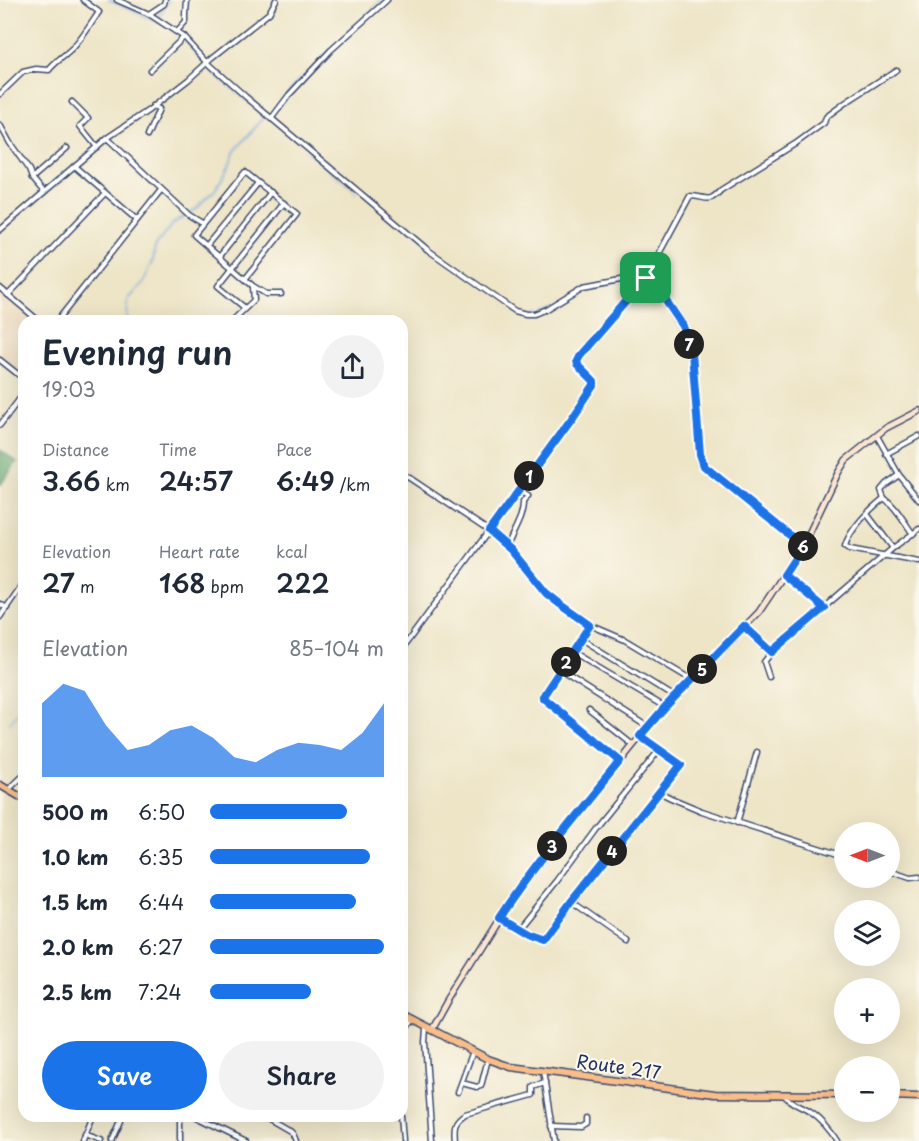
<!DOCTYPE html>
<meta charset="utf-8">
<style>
body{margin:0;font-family:"Playpen Sans",sans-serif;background:#f2f2f3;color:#1f2937;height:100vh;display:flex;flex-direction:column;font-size:22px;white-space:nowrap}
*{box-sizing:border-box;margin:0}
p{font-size:20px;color:#747a83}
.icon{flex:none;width:33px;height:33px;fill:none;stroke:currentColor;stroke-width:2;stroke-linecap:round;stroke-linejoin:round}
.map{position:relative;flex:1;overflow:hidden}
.panel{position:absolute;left:18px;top:315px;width:390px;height:807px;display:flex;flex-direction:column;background:#fff;border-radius:18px;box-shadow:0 6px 24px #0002}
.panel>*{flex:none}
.needle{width:39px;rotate:270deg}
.tools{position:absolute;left:834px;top:822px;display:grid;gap:12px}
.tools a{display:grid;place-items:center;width:66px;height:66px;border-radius:50%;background:#fff;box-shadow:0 6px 24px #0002;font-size:30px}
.pin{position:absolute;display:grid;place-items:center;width:51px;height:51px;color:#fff;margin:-26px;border-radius:12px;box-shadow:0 3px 9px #0006}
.km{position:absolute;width:30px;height:30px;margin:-15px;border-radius:50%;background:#222;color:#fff;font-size:16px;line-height:30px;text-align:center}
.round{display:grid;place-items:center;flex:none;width:63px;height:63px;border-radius:32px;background:#f2f2f3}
.overview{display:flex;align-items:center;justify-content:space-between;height:102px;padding:0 24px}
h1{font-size:33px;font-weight:600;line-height:45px}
.metrics{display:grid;grid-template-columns:repeat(3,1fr);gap:9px;height:102px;padding:6px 24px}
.metrics div{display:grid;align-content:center}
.metrics b{font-size:26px;font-weight:600}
.metrics small{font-size:16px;font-weight:400}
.metrics p{font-size:16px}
.chart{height:168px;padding:12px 24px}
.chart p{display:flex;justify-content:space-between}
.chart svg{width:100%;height:108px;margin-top:6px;fill:#1a73e8;opacity:.7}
.cta{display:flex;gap:12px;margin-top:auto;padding:12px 24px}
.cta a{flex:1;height:69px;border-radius:36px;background:#1a73e8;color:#fff;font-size:24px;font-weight:600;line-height:69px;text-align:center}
.cta a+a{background:#f2f2f3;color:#1f2937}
ul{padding:0 24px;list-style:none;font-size:20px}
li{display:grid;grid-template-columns:96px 72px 1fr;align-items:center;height:45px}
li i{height:15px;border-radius:8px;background:#1a73e8}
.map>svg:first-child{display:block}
.built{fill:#ecd7ba}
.forest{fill:#6eb074;stroke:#447069;stroke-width:1.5}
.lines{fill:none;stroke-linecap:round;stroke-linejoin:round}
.stream{stroke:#71a8df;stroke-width:1.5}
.street-casing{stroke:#3b4a6e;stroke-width:7}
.secondary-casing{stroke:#3b4a6e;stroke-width:8}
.primary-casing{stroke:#3b4a6e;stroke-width:9}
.street{stroke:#fff;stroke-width:4}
.secondary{stroke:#fce5d0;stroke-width:5}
.primary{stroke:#f8bd89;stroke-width:6}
.route-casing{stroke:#fff;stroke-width:12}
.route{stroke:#1a73e8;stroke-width:8}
.labels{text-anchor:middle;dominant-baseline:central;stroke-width:4.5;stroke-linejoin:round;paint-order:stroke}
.street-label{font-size:18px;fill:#1b2f5e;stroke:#fbf7ec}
</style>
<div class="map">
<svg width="919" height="1141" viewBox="0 0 919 1141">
<rect width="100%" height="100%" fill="#fbf7ec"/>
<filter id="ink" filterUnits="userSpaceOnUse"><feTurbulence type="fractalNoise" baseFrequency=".0167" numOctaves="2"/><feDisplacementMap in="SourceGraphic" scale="12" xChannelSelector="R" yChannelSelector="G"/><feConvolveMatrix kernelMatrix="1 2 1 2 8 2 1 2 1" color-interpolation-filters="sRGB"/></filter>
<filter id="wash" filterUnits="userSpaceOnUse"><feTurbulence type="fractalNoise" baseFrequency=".008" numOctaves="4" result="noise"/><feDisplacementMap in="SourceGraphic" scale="24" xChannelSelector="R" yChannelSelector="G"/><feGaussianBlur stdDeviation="1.35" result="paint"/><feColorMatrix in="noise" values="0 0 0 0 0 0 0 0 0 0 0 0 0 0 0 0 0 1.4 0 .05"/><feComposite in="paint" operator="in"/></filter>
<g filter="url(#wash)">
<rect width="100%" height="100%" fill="#eee5c7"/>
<polygon class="built" points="0,292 36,321 24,321 24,377 0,359"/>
<polygon class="forest" points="0,450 17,462 0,485"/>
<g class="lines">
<g class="stream">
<polyline points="109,0 160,23"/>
<polyline points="158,18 169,0"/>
<polyline points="351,30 382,0"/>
<polyline points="186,42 210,70 256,108"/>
<polyline points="271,115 290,90 305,75"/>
<polyline points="306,150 357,193"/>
<path d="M645,281C661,291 676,318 684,335"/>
<path d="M573,295C592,288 621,277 641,280"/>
<polyline points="514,312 529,317 534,315"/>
<polyline points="539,314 548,310"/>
<polyline points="127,321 128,300 143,283 153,261 155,246 173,223 196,209 215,190 228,168 234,152 266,115"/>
<polyline points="10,723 24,703"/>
</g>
</g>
</g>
<g filter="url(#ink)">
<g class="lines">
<defs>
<g id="street">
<polyline points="117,0 149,14 184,37 207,62 246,97 428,250 515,311 526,314 534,314 546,309 584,286 637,276 646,278 656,286 683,326 692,353 700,454 704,466 803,546"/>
<polyline points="149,14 164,4 165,0"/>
<polyline points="177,32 186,22 186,15 187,0"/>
<polyline points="150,70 184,37"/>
<path d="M0,94L23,72L36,69L49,70C56,61 66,56 74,47C83,37 91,24 99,12L83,0"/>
<polyline points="72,102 88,118 80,126 97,147"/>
<polyline points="271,119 289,95 331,50 387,0"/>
<polyline points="0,125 10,143 29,170 32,178 44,192"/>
<polyline points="147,136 159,109 153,106"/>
<polyline points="107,138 189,215 202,223"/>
<polyline points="74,166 137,220"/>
<polyline points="32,178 67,148"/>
<polyline points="0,230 107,138 149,110 188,80 212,58 269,13 276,0"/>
<polyline points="207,245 258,183"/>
<polyline points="220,256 271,192"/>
<polyline points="246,278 297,214 245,172 194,235 253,286 266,294 281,294"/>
<polyline points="0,288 39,321"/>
<polyline points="8,295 105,193"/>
<polyline points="245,308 218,286 284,203"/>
<polyline points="57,321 161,190"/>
<polyline points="232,321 254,300 253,287"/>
<polyline points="0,360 24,379"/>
<polyline points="0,425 24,393"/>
<polyline points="877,436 899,475 919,500"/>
<polyline points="886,454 919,436"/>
<polyline points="402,473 489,531 511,550 546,593 578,617 590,625 625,640 692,680"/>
<path d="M899,475L886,484L881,490L884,498C870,509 850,529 845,546L850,549L919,562"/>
<path d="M884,498C896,506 904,522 913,534"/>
<polyline points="867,514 893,548"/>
<path d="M507,547C512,533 524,516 523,502L528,496L519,491"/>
<polyline points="784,575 823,607"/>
<polyline points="0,604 7,608"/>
<polyline points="0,617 24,582"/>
<polyline points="590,625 543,696 543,698 620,761"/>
<polyline points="744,626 772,652"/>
<polyline points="581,639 675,697"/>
<path d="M402,649L572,418L594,385V381L577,364L576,361L579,355L646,278L690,196C707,196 707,205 721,190L795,144L824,123L826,117L845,103L896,70"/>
<polyline points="572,652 665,707"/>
<polyline points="560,671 648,727"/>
<polyline points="769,677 764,662 772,652 893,548 919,529"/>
<polyline points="589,710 633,745"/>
<polyline points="8,790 24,775"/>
<polyline points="659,792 671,798 702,811 844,856"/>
<polyline points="737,823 757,752"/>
<polyline points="890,871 910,878 919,877"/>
<polyline points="571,902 628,942"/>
<polyline points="499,918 526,934 543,940 681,765 641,736"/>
<polyline points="518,929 557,881 596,828 660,749"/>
<polyline points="426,1028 425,1042 432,1141"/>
<polyline points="402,1035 412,1020"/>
<polyline points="543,1071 554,1141"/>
<polyline points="462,1083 477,1087 481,1086 488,1059"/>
<polyline points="458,1092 473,1051"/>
<path d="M784,1095C791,1104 801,1106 810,1112C820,1118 831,1131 837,1141"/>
<polyline points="195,1116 246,1141"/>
<polyline points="264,1116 290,1131 293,1134 296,1141"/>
<polyline points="401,1116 403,1141"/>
<polyline points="551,1126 581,1127 586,1124 586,1118"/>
<polyline points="85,1135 101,1141"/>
<polyline points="83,1141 93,1116"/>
<polyline points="112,1141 121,1121"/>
<polyline points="180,1141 180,1116"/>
<path d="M455,1141C454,1127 453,1122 465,1114L533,1095V1087L545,1083"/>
</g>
<polyline id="secondary" points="432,1030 448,1001 511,900 564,831 657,716 759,612 803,546 838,473 846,460 886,428 919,411"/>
<g id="primary">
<polyline points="0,785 24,799"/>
<polyline points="402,1014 488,1059 511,1067 715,1094 844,1095"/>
<polyline points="890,1096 919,1097"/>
</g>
</defs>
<use href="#street" class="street-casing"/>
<use href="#secondary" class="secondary-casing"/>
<use href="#primary" class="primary-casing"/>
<use href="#street" class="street"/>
<use href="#secondary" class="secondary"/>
<use href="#primary" class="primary"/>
</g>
</g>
<g class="lines" filter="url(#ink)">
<defs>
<path id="route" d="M646,278L656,286L683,326L692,353L700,454L704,466L803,546L784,575L824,608L772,652L744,626L665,707L640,736L681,765L571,902L543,940L526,934L499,918C535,863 579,812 620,761L543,698V696L590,625L560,604L546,593L511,550L489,531L572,418L594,385V381L577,364L576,361L579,355Z"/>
</defs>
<use href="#route" class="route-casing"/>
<use href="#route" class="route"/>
</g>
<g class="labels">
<g class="street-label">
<text transform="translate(619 1066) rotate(8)">Route 217</text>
</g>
</g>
</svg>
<div class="tools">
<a><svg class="needle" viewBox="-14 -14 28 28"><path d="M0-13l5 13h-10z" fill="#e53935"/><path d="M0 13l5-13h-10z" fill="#747a83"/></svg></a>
<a><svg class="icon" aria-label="layers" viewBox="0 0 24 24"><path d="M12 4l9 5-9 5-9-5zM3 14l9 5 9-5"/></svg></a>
<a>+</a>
<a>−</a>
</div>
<div class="pin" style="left:646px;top:278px;background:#1e9e55"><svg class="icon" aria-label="arrive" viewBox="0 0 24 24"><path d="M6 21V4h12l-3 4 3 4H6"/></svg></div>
<b class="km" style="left:529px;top:476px">1</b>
<b class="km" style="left:566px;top:662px">2</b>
<b class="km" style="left:552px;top:846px">3</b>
<b class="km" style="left:612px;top:851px">4</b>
<b class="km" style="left:702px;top:669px">5</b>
<b class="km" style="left:803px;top:546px">6</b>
<b class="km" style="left:689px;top:344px">7</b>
<section class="panel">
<div class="overview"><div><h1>Evening run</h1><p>19:03</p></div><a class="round"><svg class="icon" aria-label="share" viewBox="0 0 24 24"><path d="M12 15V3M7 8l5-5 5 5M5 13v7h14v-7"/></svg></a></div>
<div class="metrics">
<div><p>Distance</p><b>3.66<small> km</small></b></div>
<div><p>Time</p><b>24:57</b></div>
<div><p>Pace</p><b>6:49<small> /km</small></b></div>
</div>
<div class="metrics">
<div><p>Elevation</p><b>27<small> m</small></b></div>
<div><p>Heart rate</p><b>168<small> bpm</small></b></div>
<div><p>kcal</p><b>222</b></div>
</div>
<div class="chart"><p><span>Elevation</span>85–104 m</p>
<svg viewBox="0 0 160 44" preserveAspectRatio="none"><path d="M0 44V14L10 6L20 9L30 23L40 33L50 31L60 25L70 23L80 28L90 36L100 38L110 33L120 30L130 31L140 33L150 26L160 14V44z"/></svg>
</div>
<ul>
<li><b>500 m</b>6:50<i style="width:79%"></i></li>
<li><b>1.0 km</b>6:35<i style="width:92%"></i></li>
<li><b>1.5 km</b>6:44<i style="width:84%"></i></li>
<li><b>2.0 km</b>6:27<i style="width:100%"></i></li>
<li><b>2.5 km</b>7:24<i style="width:58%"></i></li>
</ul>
<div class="cta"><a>Save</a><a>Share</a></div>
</section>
</div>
